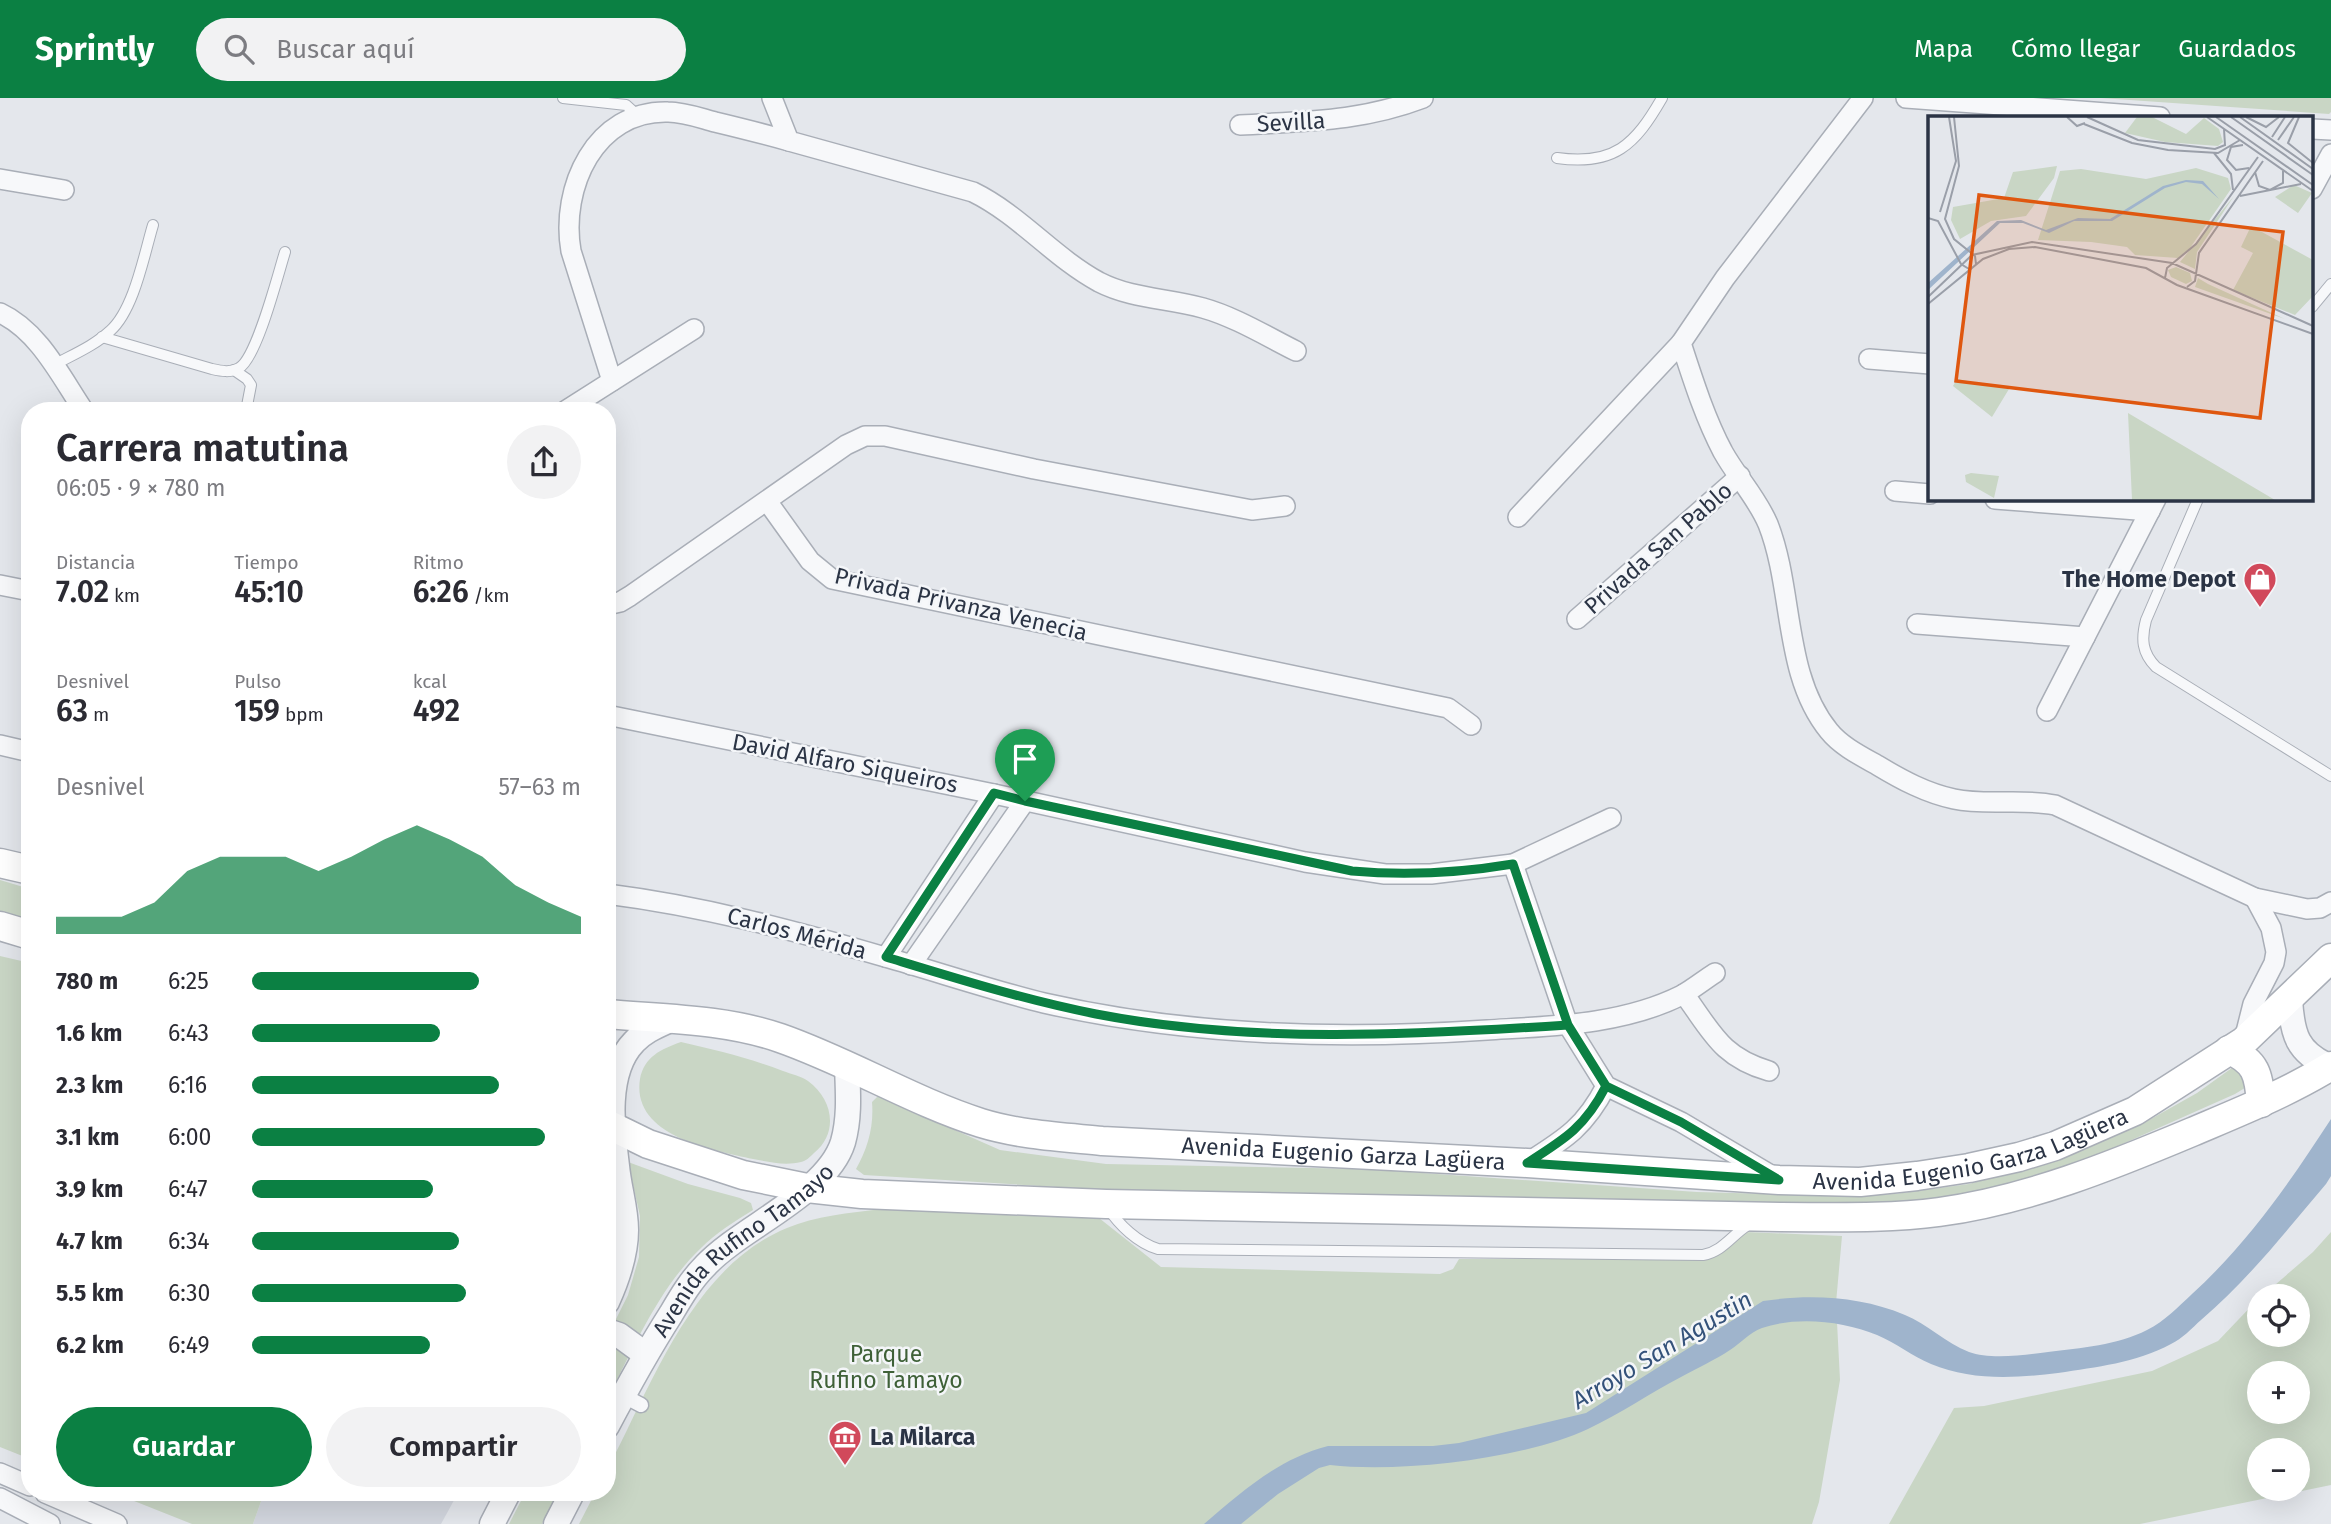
<!DOCTYPE html>
<html lang="es">
<meta charset="utf-8">
<style>
body{margin:0;font-family:"Fira Sans",sans-serif;background:#f2f2f3;color:#2b2b33;height:100vh;display:flex;flex-direction:column;font-size:26px;white-space:nowrap}
*{box-sizing:border-box;margin:0}
p{font-size:23px;color:#7c7c81}
.icon{flex:none;width:38px;height:38px;fill:none;stroke:currentColor;stroke-width:2;stroke-linecap:round;stroke-linejoin:round}
.map{position:relative;flex:1;overflow:hidden}
.side{position:absolute;left:21px;top:304px;width:595px;height:1099px;display:flex;flex-direction:column;background:#fff;border-radius:28px;box-shadow:0 7px 28px #0002}
.side>*{flex:none}
.fabs{position:absolute;left:2247px;top:1186px;display:grid;gap:14px}
.fabs a{display:grid;place-items:center;width:63px;height:63px;border-radius:50%;background:#fff;box-shadow:0 7px 28px #0002;font-size:35px}
.pin{position:absolute;display:grid;place-items:center;width:60px;height:60px;color:#fff;margin:-72px -30px;border-radius:50% 50% 50% 0;rotate:-45deg;box-shadow:0 0 7px #0007}
.pin .icon{rotate:45deg}
.round{display:grid;place-items:center;flex:none;width:74px;height:74px;border-radius:37px;background:#f2f2f3}
.headline{display:flex;align-items:center;justify-content:space-between;height:119px;padding:0 35px}
h1{font-size:38px;font-weight:600;line-height:52px}
.metrics{display:grid;grid-template-columns:repeat(3,1fr);gap:10px;height:119px;padding:7px 35px}
.metrics div{display:grid;align-content:center}
.metrics b{font-size:30px;font-weight:600}
.metrics small{font-size:19px;font-weight:400}
.metrics p{font-size:19px}
.chart{height:196px;padding:14px 35px}
.chart p{display:flex;justify-content:space-between}
.chart svg{width:100%;height:126px;margin-top:7px;fill:#0b8043;opacity:.7}
.cta{display:flex;gap:14px;margin-top:auto;padding:14px 35px}
.cta a{flex:1;height:80px;border-radius:42px;background:#0b8043;color:#fff;font-size:28px;font-weight:600;line-height:80px;text-align:center}
.cta a+a{background:#f2f2f3;color:#2b2b33}
ul{padding:0 35px;list-style:none;font-size:23px}
li{display:grid;grid-template-columns:112px 84px 1fr;align-items:center;height:52px}
li i{height:18px;border-radius:9px;background:#0b8043}
header{display:flex;align-items:center;gap:42px;box-sizing:border-box;height:98px;padding:0 35px;background:#0b8043;color:#fff}
header strong{font-size:33px}
nav{display:flex;gap:38px;margin-inline-start:auto;font-size:24px}
.search{width:490px;height:63px;background:#f2f2f3;display:flex;align-items:center;gap:18px;box-sizing:border-box;padding:0 24px;border-radius:38px;color:#7c7c81;font-size:26px}
.map>svg:first-child{display:block}
.built{fill:#d2d6de}
.green{fill:#c9d6c5;fill-rule:evenodd}
.water{fill:#9fb4cc}
.lines{fill:none;stroke-linecap:round;stroke-linejoin:round}
.service-casing{stroke:#a9aeb7;stroke-width:12}
.pedestrian-casing{stroke:#a9aeb7;stroke-width:17}
.minor-casing{stroke:#a9aeb7;stroke-width:22}
.tertiary-casing{stroke:#a9aeb7;stroke-width:27}
.secondary-casing{stroke:#a9aeb7;stroke-width:31}
.service{stroke:#f7f8fa;stroke-width:10}
.pedestrian{stroke:#f7f8fa;stroke-width:14}
.minor{stroke:#f7f8fa;stroke-width:19}
.tertiary{stroke:#f7f8fa;stroke-width:24}
.secondary{stroke:#fff;stroke-width:28}
.route-casing{stroke:#fff;stroke-width:14}
.route{stroke:#0b8043;stroke-width:9}
.labels{text-anchor:middle;dominant-baseline:central;stroke-width:5;stroke-linejoin:round;paint-order:stroke}
.street-label{font-size:23px;fill:#2b3445;stroke:#f4f6f9}
.poi-label{font-size:23px;font-weight:bold;fill:#2b3445;stroke:#f4f6f9;text-anchor:end}
.park-label{font-size:23px;fill:#3f6138;stroke:#f4f6f9}
.water-label{font-size:24px;font-style:italic;fill:#34527a;stroke:#f4f6f9}
.inset-road{fill:none;stroke:#9a9fa9;stroke-width:2}
.view{fill:#df570f;fill-opacity:0.15;stroke:#df570f;stroke-width:3.5}
.inset-edge{fill:none;stroke:#2b3445;stroke-width:3.5}
</style>
<header>
<strong>Sprintly</strong>
<div class="search"><svg class="icon" aria-label="search" viewBox="0 0 24 24"><circle cx="10" cy="10" r="6"/><path d="M15 15l6 6"/></svg>Buscar aquí</div>
<nav><a>Mapa</a><a>Cómo llegar</a><a>Guardados</a></nav>
</header>
<div class="map">
<svg width="2331" height="1426" viewBox="0 0 2331 1426">
<rect width="100%" height="100%" fill="#e4e7ec"/>
<polygon class="built" points="264,1395 458,1395 441,1426 253,1426"/>
<g class="green">
<polygon points="2101,0 2331,0 2331,14 2329,16"/>
<polygon points="0,782 30,791 30,822 0,813"/>
<polygon points="0,858 30,865 30,1361 0,1349"/>
<path d="M681,944C716,952 749,960 783,973C791,976 801,978 808,983C833,1001 839,1035 814,1055C810,1059 806,1063 801,1064C785,1068 769,1064 753,1061C712,1052 631,1038 640,981C644,959 661,951 681,944Z"/>
<path d="M2236,967L2248,988L2235,996L2064,1072L2016,1087L1896,1107L1270,1098L1105,1092L864,1077L856,1071C868,1050 874,1028 872,1004L878,998L1000,1052L1106,1066L1365,1071L1697,1094L1847,1098L1895,1096L1969,1086L2060,1061L2142,1026L2197,995Z"/>
<path d="M628,1064L688,1086L740,1100L751,1105L753,1112C735,1123 716,1135 701,1150C658,1191 634,1250 607,1301V1239L628,1197L639,1159L640,1118Z"/>
<path d="M881,1111L1099,1120L1161,1169L1440,1176L1453,1171L1459,1161H1703C1723,1158 1732,1147 1746,1134L1842,1138L1836,1205L1840,1282L1819,1404L1812,1426H579L595,1395H607V1372C652,1287 692,1169 787,1130C815,1118 850,1115 881,1111Z"/>
<path d="M2331,1134V1387L2140,1426H1889L1954,1310L1984,1308L2152,1273L2218,1243L2259,1200V1237H2298V1199H2261L2313,1154ZM2259,1276H2298V1314H2259ZM2259,1353H2298V1391H2259Z"/>
<polygon points="114,1395 264,1395 253,1426 192,1426"/>
<polygon points="525,1395 558,1395 542,1426 509,1426"/>
</g>
<path class="water" d="M2331,1021V1078L2326,1086C2286,1133 2248,1182 2201,1222C2192,1230 2182,1241 2171,1246C2135,1265 2097,1269 2058,1275C2016,1280 1971,1283 1931,1266C1912,1258 1896,1245 1877,1237C1843,1223 1797,1218 1762,1230C1749,1235 1741,1245 1730,1252C1715,1262 1697,1270 1681,1279C1650,1295 1620,1316 1588,1331C1524,1361 1400,1375 1330,1367L1319,1370L1278,1396L1241,1426H1204C1243,1393 1278,1361 1328,1348H1433L1459,1345L1586,1315L1763,1203C1810,1196 1860,1198 1905,1217C1927,1226 1946,1245 1969,1254C1990,1262 2026,1257 2048,1254C2080,1250 2118,1247 2147,1232C2165,1223 2178,1209 2192,1196C2248,1145 2290,1084 2331,1021Z"/>
<g class="lines">
<defs>
<g id="service">
<polyline points="563,0 626,7 637,17"/>
<path d="M1557,60C1614,68 1635,47 1662,0"/>
<polyline points="2312,209 2331,186"/>
<path d="M102,239L212,271C221,273 231,275 239,270C257,260 278,176 285,154"/>
<path d="M54,267C72,257 94,248 110,233C134,212 144,157 153,127"/>
<polyline points="234,272 247,281 251,287 246,313"/>
<path d="M2198,401L2146,522C2141,541 2142,555 2156,569L2331,678"/>
<path d="M1108,1110C1119,1127 1138,1145 1158,1151L1703,1157C1722,1154 1732,1137 1748,1127"/>
</g>
<polyline id="pedestrian" points="607,1289 641,1307"/>
<g id="minor">
<path d="M772,0L789,43L973,94C1020,117 1053,159 1099,184C1132,201 1168,200 1203,210C1235,219 1266,238 1296,253"/>
<path d="M1863,0L1725,180L1681,245C1693,282 1705,320 1723,354C1737,379 1757,400 1768,426C1794,492 1783,577 1829,633C1841,648 1861,658 1877,667C1902,682 1926,695 1954,701C1987,708 2022,700 2055,707L2255,800L2307,811L2320,810L2331,804"/>
<polyline points="1906,0 2160,19"/>
<path d="M1240,27C1305,23 1360,24 1423,0"/>
<polyline points="2312,31 2331,32"/>
<polyline points="0,81 64,92"/>
<polyline points="2312,91 2331,56"/>
<path d="M0,215C39,233 61,279 84,313"/>
<polyline points="1869,261 1930,266"/>
<path d="M612,283L571,153C560,90 595,12 668,14C684,14 700,20 715,24C740,30 764,36 789,43"/>
<polyline points="565,313 694,231"/>
<polyline points="1895,393 1930,396"/>
<polyline points="1995,401 2150,413"/>
<polyline points="767,403 810,463 832,481 1448,610 1471,627"/>
<polyline points="1518,419 1681,245"/>
<polyline points="0,487 30,493"/>
<polyline points="607,507 620,504 630,498 846,347 865,338 885,338 1034,371 1252,412 1285,408"/>
<polyline points="1577,521 1740,378"/>
<polyline points="1917,526 2085,539"/>
<polyline points="2047,613 2156,401"/>
<polyline points="607,617 994,696 1305,764 1385,776 1431,776 1513,766 1611,720"/>
<polyline points="0,647 30,654"/>
<polyline points="1513,766 1568,927 1606,988 1681,1024 1774,1079"/>
<path d="M607,796C702,808 793,832 885,859C938,874 991,892 1044,905C1188,938 1340,942 1487,932C1552,928 1622,927 1682,897C1693,891 1704,882 1715,875"/>
<polyline points="886,859 994,696"/>
<polyline points="911,867 1025,703"/>
<path d="M1684,896C1712,934 1721,959 1769,973"/>
<polyline points="2244,942 2253,906 2274,865 2276,854 2271,830 2255,800"/>
<path d="M1527,1065C1565,1041 1585,1029 1606,988"/>
<polyline points="0,1375 30,1388"/>
<polyline points="45,1395 117,1426"/>
<polyline points="0,1400 50,1426"/>
</g>
<g id="tertiary">
<path d="M2290,901C2292,936 2297,955 2331,969"/>
<path d="M607,1204C617,1182 626,1157 626,1132C626,1110 619,1090 617,1068C612,1030 605,974 634,944C644,933 657,928 670,922"/>
<polyline points="607,1233 619,1237 645,1256"/>
<path id="s1" d="M607,1328C627,1290 648,1252 671,1216C681,1199 691,1182 705,1168C741,1129 827,1096 843,1044C850,1019 848,994 847,969"/>
<polyline points="492,1426 508,1395"/>
<polyline points="556,1426 572,1395"/>
</g>
<g id="secondary">
<polyline points="0,765 30,772"/>
<polyline points="0,828 30,837"/>
<path id="s2" d="M607,916C665,921 725,921 780,940C849,964 912,1003 981,1025C1020,1037 1061,1039 1102,1043L1527,1065L1779,1082L1860,1084L1917,1078L1969,1070L2019,1059L2055,1048L2135,1013L2244,943L2331,860"/>
<path d="M2229,952C2256,963 2259,977 2261,1005"/>
<path d="M607,1026L648,1046L743,1077L807,1090L862,1096L1106,1106L1780,1119C1833,1119 1887,1121 1939,1114C2027,1102 2111,1068 2192,1034C2239,1014 2287,995 2331,968"/>
</g>
</defs>
<use href="#service" class="service-casing"/>
<use href="#pedestrian" class="pedestrian-casing"/>
<use href="#minor" class="minor-casing"/>
<use href="#tertiary" class="tertiary-casing"/>
<use href="#secondary" class="secondary-casing"/>
<use href="#service" class="service"/>
<use href="#pedestrian" class="pedestrian"/>
<use href="#minor" class="minor"/>
<use href="#tertiary" class="tertiary"/>
<use href="#secondary" class="secondary"/>
</g>
<g class="lines">
<defs>
<path id="route" d="M1025,703L1352,773C1407,778 1459,775 1513,766L1568,927L1606,988C1585,1029 1565,1041 1527,1065L1779,1082L1681,1024L1606,988L1568,927C1411,937 1251,946 1096,916C1025,902 955,880 886,859L994,695L1025,703"/>
</defs>
<use href="#route" class="route-casing"/>
<use href="#route" class="route"/>
</g>
<defs>
<symbol id="shop-pin" viewBox="-11 -11 22 30"><path d="M0 17L-7.5 6A9.5 9.5 0 1 1 7.5 6Z" fill="#d1495b" stroke="#f4f6f9"/><path d="M-5-2.5h2.3a2.7 3.5 0 0 1 5.4 0H5L5.5 6h-11ZM-1.5-2.5h3a1.5 2.3 0 0 0-3 0Z" fill="#fff"/></symbol>
<symbol id="museum-pin" viewBox="-11 -11 22 30"><path d="M0 17L-7.5 6A9.5 9.5 0 1 1 7.5 6Z" fill="#d1495b" stroke="#f4f6f9"/><path d="M0-6L6-3V-2H-6V-3ZM-5-1h2V3h-2ZM-1-1h2V3h-2ZM3-1h2V3H3ZM-6 4H6V6H-6Z" fill="#fff"/></symbol>
</defs>
<g fill-rule="evenodd">
<use href="#shop-pin" x="2241" y="462" width="38" height="52"/>
<use href="#museum-pin" x="826" y="1320" width="38" height="52"/>
</g>
<g class="labels">
<g class="street-label">
<text transform="translate(1291 24) rotate(-3)">Sevilla</text>
<text transform="translate(1658 450) rotate(-41)">Privada San Pablo</text>
<text transform="translate(961 506) rotate(13)">Privada Privanza Venecia</text>
<text transform="translate(845 665) rotate(11)">David Alfaro Siqueiros</text>
<text transform="translate(797 835) rotate(15)">Carlos Mérida</text>
<text stroke="none"><textPath href="#s2" startOffset="1390">Avenida Eugenio Garza Lagüera</textPath></text>
<text stroke="none"><textPath href="#s2" startOffset="758">Avenida Eugenio Garza Lagüera</textPath></text>
<text stroke="none"><textPath href="#s1" startOffset="226">Avenida Rufino Tamayo</textPath></text>
</g>
<g class="poi-label">
<text x="2236" y="481">The Home Depot</text>
<text x="870" y="1339" text-anchor="start">La Milarca</text>
</g>
<g class="park-label">
<text x="886" y="1256">Parque<tspan x="886" dy="26">Rufino Tamayo</tspan></text>
</g>
<g class="water-label">
<text transform="translate(1662 1252) rotate(-31)">Arroyo San Agustin</text>
</g>
</g>
<g transform="translate(1928 18)">
<rect width="385" height="385" fill="#e4e7ec"/>
<path d="M209,1H224L258,18L276,2L291,13L295,26L290,30L237,26L197,17ZM129,50L126,62L98,100L63,105L32,123L23,104L25,91L76,82L85,56ZM268,52L300,62L303,73L262,132L250,142L207,139L199,131L163,126L110,124L132,55L153,53L218,63ZM366,69L384,77L370,97L347,81ZM306,80L269,136L267,153L252,146ZM323,110L385,144V180L367,199L305,174L325,137L313,131ZM248,151L262,157L264,165L258,168L243,161L240,154ZM270,162L280,168L357,203L267,171ZM29,263L81,273L64,301L25,270ZM200,297L347,384H204ZM43,357L71,360L66,382L38,366L37,359Z" fill="#c9d6c5"/>
<path d="M258,64L275,65L291,83L274,68L258,66L237,72L184,105H146L121,117L95,107H72L0,174V167L69,105L93,104L118,114L150,102L182,103L235,70Z" fill="#9fb4cc"/>
<path class="inset-road" d="M26,1L31,50L17,103L26,123L47,140L48,148M139,1L149,10L157,7M159,1L210,24L287,33L297,29L296,13M279,1L385,75M288,1L385,69M303,1L385,59M312,1L385,53M318,1L338,11L351,1M371,1L360,27L385,47M156,8L204,27L240,34L290,37L312,24M344,21L357,1M350,24L366,1M315,29L303,31L299,44L308,54L321,52M286,37L303,58L305,74M327,56L331,70L342,74L355,67V55M312,80L373,68M12,96L28,45L21,1M0,102L10,105L33,148L41,153M237,162L239,152L268,128L330,41M259,171L267,165L271,137L335,45M0,181L44,139L104,126L244,147L385,210M0,188L55,143L81,133L107,131L218,152L249,169L385,218"/>
<path class="view" d="M51,79L355,116L332,302L28,265Z"/>
<rect width="385" height="385" class="inset-edge"/>
</g>
</svg>
<div class="fabs">
<a><svg class="icon" aria-label="locate" viewBox="0 0 24 24"><circle cx="12" cy="12" r="6"/><path d="M12 2v4M12 18v4M2 12h4M18 12h4"/></svg></a>
<a>+</a>
<a>−</a>
</div>
<div class="pin" style="left:1025px;top:703px;background:#1e9e55"><svg class="icon" aria-label="arrive" viewBox="0 0 24 24"><path d="M6 21V4h12l-3 4 3 4H6"/></svg></div>
<section class="side">
<div class="headline"><div><h1>Carrera matutina</h1><p>06:05 · 9 × 780 m</p></div><a class="round"><svg class="icon" aria-label="share" viewBox="0 0 24 24"><path d="M12 15V3M7 8l5-5 5 5M5 13v7h14v-7"/></svg></a></div>
<div class="metrics">
<div><p>Distancia</p><b>7.02<small> km</small></b></div>
<div><p>Tiempo</p><b>45:10</b></div>
<div><p>Ritmo</p><b>6:26<small> /km</small></b></div>
</div>
<div class="metrics">
<div><p>Desnivel</p><b>63<small> m</small></b></div>
<div><p>Pulso</p><b>159<small> bpm</small></b></div>
<div><p>kcal</p><b>492</b></div>
</div>
<div class="chart"><p><span>Desnivel</span>57–63 m</p>
<svg viewBox="0 0 160 44" preserveAspectRatio="none"><path d="M0 44V38L10 38L20 38L30 33L40 22L50 17L60 17L70 17L80 22L90 17L100 11L110 6L120 11L130 17L140 27L150 33L160 38V44z"/></svg>
</div>
<ul>
<li><b>780 m</b>6:25<i style="width:69%"></i></li>
<li><b>1.6 km</b>6:43<i style="width:57%"></i></li>
<li><b>2.3 km</b>6:16<i style="width:75%"></i></li>
<li><b>3.1 km</b>6:00<i style="width:89%"></i></li>
<li><b>3.9 km</b>6:47<i style="width:55%"></i></li>
<li><b>4.7 km</b>6:34<i style="width:63%"></i></li>
<li><b>5.5 km</b>6:30<i style="width:65%"></i></li>
<li><b>6.2 km</b>6:49<i style="width:54%"></i></li>
</ul>
<div class="cta"><a>Guardar</a><a>Compartir</a></div>
</section>
</div>
